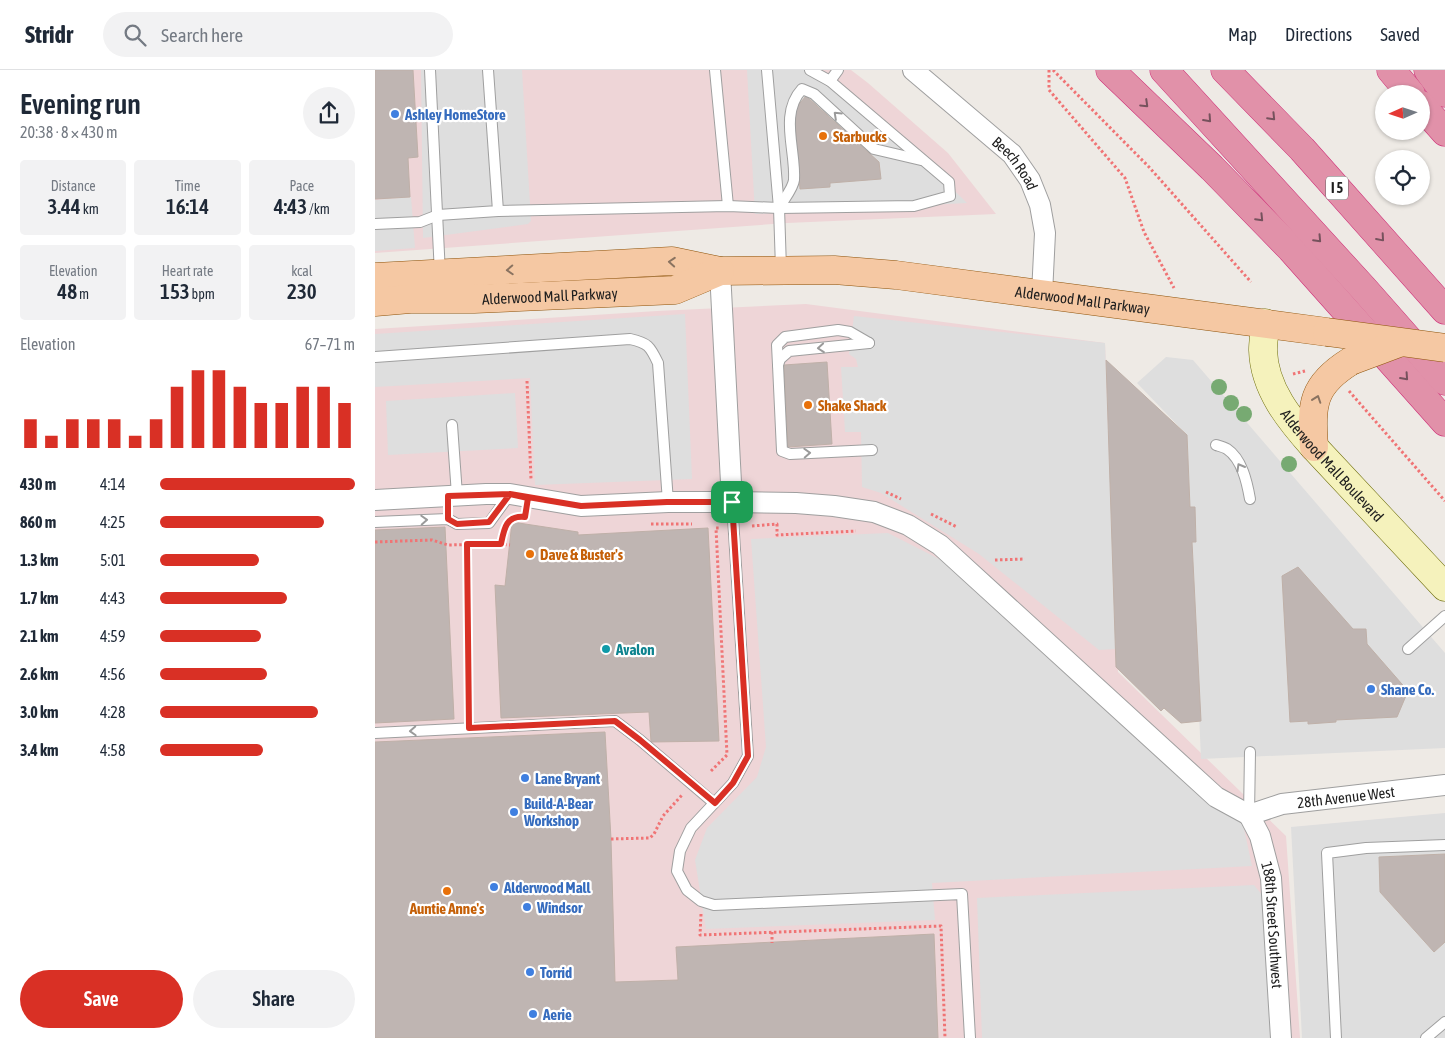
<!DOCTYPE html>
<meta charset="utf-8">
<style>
body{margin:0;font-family:"Asap Condensed",sans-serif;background:#f2f2f3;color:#1f2937;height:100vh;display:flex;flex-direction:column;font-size:19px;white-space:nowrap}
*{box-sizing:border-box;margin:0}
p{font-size:16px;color:#747a83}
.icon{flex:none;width:28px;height:28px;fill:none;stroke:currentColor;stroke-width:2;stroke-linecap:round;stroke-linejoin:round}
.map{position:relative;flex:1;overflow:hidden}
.panel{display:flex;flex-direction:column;background:#fff;width:375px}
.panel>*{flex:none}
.needle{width:32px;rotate:267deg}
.controls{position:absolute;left:1000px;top:15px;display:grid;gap:10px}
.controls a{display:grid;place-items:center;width:55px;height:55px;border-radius:50%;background:#fff;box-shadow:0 1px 4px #0004;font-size:25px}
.pin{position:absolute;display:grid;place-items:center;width:42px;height:42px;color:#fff;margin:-21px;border-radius:10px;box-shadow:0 2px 8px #0006}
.round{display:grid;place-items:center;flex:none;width:52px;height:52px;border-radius:26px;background:#f2f2f3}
.summary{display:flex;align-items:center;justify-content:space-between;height:85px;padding:0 20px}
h1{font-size:28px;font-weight:600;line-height:38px}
.stats{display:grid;grid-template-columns:repeat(3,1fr);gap:8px;height:85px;padding:5px 20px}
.stats div{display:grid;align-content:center;border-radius:5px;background:#f2f2f3;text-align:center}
.stats b{font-size:21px;font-weight:600}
.stats small{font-size:14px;font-weight:400}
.stats p{font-size:14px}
.chart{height:140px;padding:10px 20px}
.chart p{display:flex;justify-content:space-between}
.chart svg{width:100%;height:90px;margin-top:5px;stroke:#d93025;stroke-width:6}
.cta{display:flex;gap:10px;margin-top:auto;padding:10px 20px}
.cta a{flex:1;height:58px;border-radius:30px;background:#d93025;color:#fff;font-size:20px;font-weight:600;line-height:58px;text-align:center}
.cta a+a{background:#f2f2f3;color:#1f2937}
ul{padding:0 20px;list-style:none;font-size:16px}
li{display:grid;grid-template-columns:80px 60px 1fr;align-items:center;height:38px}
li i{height:12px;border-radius:6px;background:#d93025}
header{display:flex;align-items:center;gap:30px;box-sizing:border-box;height:70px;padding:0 25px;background:#fff;border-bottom:1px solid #e0e1e3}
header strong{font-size:24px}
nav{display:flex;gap:28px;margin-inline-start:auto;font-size:18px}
.search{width:350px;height:45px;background:#f2f2f3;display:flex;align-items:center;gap:12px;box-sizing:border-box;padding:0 18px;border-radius:28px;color:#747a83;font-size:19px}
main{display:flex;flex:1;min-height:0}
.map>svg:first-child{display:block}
.commercial{fill:#eed5d7}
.parking{fill:#dedede}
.building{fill:#bfb5b2;stroke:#bfb0a8}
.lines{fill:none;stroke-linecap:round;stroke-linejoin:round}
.service-casing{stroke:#9f9f9f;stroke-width:12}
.minor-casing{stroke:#9f9f9f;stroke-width:22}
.secondary-casing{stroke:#6e6e0c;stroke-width:29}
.primary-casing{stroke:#8e530a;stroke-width:29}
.motorway-casing{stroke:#ce3078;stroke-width:29}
.path{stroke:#f07475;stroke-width:3;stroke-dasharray:2.5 2.5;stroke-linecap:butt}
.service{stroke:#fff;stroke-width:10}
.minor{stroke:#fff;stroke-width:20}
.secondary{stroke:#f5f2bc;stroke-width:28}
.primary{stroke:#f5c8a3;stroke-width:28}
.motorway{stroke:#e191a9;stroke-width:28}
.primary-bridge-casing{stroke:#8e530a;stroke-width:29;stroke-linecap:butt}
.primary-bridge{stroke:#f5c8a3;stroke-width:28}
.tree{fill:#77aa72}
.oneway{stroke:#76525d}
.oneway2{stroke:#9a9a9a}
.oneway3{stroke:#8a7360}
.route-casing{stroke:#fff;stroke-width:10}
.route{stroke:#d93025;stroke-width:6}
.shop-dot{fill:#3f7fe0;stroke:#fff;stroke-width:2}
.food-dot{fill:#e8710a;stroke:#fff;stroke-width:2}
.culture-dot{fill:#0f9aa8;stroke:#fff;stroke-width:2}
.labels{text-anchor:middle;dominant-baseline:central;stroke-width:4.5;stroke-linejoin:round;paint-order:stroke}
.shield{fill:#fff;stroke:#626262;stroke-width:1}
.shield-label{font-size:14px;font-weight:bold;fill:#1e1e1e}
.shop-label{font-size:15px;font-weight:bold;fill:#366cbe;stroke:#fff;text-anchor:start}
.food-label{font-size:15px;font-weight:bold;fill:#c56008;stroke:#fff;text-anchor:start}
.street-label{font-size:15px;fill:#1e1e1e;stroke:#fff}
.culture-label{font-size:15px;font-weight:bold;fill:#0d838f;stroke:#fff;text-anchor:start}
</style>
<header>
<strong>Stridr</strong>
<div class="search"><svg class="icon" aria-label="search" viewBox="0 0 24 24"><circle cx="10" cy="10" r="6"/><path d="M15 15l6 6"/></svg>Search here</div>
<nav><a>Map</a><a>Directions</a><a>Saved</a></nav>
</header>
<main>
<section class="panel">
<div class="summary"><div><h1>Evening run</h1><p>20:38 · 8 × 430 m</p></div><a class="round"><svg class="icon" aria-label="share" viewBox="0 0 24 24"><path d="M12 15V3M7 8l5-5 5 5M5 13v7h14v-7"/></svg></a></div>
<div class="stats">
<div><p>Distance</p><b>3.44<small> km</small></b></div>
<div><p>Time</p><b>16:14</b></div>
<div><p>Pace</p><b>4:43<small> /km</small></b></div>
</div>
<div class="stats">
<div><p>Elevation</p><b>48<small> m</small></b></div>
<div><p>Heart rate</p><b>153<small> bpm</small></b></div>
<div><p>kcal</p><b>230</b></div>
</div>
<div class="chart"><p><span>Elevation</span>67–71 m</p>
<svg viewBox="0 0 160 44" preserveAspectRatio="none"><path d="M5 44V30M15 44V38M25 44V30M35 44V30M45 44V30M55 44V38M65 44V30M75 44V14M85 44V6M95 44V6M105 44V14M115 44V22M125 44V22M135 44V14M145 44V14M155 44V22"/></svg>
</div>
<ul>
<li><b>430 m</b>4:14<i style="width:100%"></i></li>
<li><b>860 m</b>4:25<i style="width:84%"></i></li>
<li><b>1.3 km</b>5:01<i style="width:51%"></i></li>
<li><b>1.7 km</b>4:43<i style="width:65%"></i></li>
<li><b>2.1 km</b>4:59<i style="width:52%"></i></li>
<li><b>2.6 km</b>4:56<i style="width:55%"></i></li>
<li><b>3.0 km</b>4:28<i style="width:81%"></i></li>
<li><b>3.4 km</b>4:58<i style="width:53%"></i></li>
</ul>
<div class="cta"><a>Save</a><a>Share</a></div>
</section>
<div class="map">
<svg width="1070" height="968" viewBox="0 0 1070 968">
<rect width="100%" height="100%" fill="#eeeae5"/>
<g class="commercial">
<polygon points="0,0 476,0 493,13 573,83 621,144 412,153 0,183"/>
<polygon points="431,234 730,273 743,602 911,766 925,968 0,968 0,259 282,241"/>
</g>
<g class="parking">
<polygon points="46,0 147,0 156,151 153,154 48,168"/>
<polygon points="372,0 444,0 548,90 592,133 380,144"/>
<polygon points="36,127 40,178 0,181 0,130"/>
<polygon points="310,244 317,409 160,415 155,308 0,317 0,264"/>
<polygon points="479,246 730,273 741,579 724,580 604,484 506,423 487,417 486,362 470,362 466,297 483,297 481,289 474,284"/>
<polygon points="791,287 818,290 1070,583 1070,678 826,689 812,365 762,313"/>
<polygon points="140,323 143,378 13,385 11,331"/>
<polygon points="513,463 576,495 865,740 877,796 557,813 560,850 331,859 320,790 332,758 382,707 391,677 376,469"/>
<polygon points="1070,743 1070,968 927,968 916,757"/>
<polygon points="879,815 888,826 898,968 607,968 602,828"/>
</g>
<g class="building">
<polygon points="0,0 38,0 43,87 33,88 35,127 0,129"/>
<polygon points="431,26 504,92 506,109 455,113 455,117 425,119 419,40"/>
<polygon points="731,290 812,365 815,437 820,437 821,472 817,472 826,651 806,653 789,638 786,641 741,597"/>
<polygon points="452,292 457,374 413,377 409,295"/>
<polygon points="137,452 203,462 203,465 333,458 344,671 276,672 274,642 126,648 120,515 130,516"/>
<polygon points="70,457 79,649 0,653 0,460"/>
<polygon points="923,497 978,559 991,559 992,574 1033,621 1022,647 961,650 961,652 933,654 933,651 915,652 907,506"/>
<polygon points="230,662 236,769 240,912 303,910 301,877 559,864 563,968 0,968 0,672"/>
<polygon points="1070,784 1070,872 1059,882 1005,822 1004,787"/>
</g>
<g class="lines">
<defs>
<g id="service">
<polyline points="55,0 65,204"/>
<polyline points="340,0 353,136"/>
<polyline points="392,0 404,138 406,198"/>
<polyline points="455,11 463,0"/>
<path d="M404,138C408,130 418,119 419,110C421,80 404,44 427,19L439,24L499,79L546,90"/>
<polyline points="123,141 353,136 404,138 539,136 575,126 574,112 455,11 435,0"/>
<polyline points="0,154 45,152 63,145 123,141 113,0"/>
<polyline points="494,273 414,281 405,289 403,295 407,381 415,384 497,380"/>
<path d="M0,287L255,269C273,273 275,276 283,293L293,432"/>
<polyline points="403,295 402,275 410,267 463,260 475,262 494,273"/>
<polyline points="77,355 82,425"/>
<path d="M841,375C844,376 849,377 852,379C867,389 872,412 875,429"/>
<polyline points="357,432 373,686 358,713 316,758 305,781 302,801 312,820 326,831 339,835 587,824 595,968"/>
<polyline points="0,452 73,449 82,454 114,453 135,424"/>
<polyline points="1033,579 1070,546"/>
<polyline points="0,663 240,651 265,670 339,733"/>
<polyline points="874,745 875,682"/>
<polyline points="961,968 952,783 991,778 1070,775"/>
<polyline points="1051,968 1070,952"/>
</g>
<g id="minor">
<path id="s1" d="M538,0L637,84L655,110L665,135L670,163L667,224"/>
<polyline points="345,201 357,432"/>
<polyline points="0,430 111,424 135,424 206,436 293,432 357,432 421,433 459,436 499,442 533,455 565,475 841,727 874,745"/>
<path id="s2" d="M874,745L885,766L896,808L906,968"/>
<path id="s3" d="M874,745L907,734L1070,715"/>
</g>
<g id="secondary">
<path id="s4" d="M890,253C890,262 888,271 888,280C889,319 915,350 939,377L1070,517"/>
</g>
<g id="primary">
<path id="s5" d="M0,207L297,191L345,201L459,200L521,205L952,262"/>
<path id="s6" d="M0,232L35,229H99L300,220L345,201"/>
<path d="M939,377C936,334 937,315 976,291"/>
</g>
<g id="motorway">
<polyline points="735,0 837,98 916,179 1070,352"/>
<polyline points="789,0 989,219 1070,311"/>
<polyline points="850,0 927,79 1070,240"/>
<polyline points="1016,0 1036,24"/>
<polyline points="1053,0 1070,23"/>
<polyline points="1046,35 1070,62"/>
</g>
</defs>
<use href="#service" class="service-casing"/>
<use href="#minor" class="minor-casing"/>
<use href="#secondary" class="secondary-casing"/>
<use href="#primary" class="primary-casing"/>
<use href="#motorway" class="motorway-casing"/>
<g class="path">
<polyline points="674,0 674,20 750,108 769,162 799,218"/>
<polyline points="678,0 774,97 876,212"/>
<polyline points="918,304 930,301"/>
<polyline points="152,311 156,409"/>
<polyline points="974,321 1070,431"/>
<polyline points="511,422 526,429"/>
<polyline points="556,444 582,457"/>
<polyline points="276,454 317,454"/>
<polyline points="377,456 402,454 402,465 481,461"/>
<polyline points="0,472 57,470 73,475 120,474 135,475"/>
<polyline points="92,474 94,645"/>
<polyline points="126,474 131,458"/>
<polyline points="620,490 650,489"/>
<polyline points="336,701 352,685 341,458 345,458"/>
<polyline points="236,769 275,768 279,764 288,746 307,725"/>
<polyline points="326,844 325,865 566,856 570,968"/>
<polyline points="397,862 397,873"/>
</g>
<use href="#service" class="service"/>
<use href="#minor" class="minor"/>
<use href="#secondary" class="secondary"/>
<use href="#primary" class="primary"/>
<use href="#motorway" class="motorway"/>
<defs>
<g id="primary-bridge">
<polyline points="952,262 1070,278"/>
<polyline points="976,291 1024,273"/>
</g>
</defs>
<use href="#primary-bridge" class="primary-bridge-casing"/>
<use href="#primary-bridge" class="primary-bridge"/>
</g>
<g class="tree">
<circle cx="844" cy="317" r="8"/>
<circle cx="856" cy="333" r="8"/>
<circle cx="869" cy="344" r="8"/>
<circle cx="914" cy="394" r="8"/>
</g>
<defs><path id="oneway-chevron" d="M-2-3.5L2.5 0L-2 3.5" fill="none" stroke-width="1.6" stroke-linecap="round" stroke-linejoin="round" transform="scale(1.25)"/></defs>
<g class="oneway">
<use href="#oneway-chevron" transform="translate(770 34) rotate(44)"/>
<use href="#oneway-chevron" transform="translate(897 47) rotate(46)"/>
<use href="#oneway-chevron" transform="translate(833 49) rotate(48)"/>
<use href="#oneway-chevron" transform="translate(885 148) rotate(46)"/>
<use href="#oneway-chevron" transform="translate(1006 168) rotate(49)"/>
<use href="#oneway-chevron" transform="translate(943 169) rotate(47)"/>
<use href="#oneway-chevron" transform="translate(1030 307) rotate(48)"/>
</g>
<g class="oneway2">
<use href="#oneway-chevron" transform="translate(462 45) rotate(-137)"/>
<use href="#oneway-chevron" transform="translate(446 278) rotate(175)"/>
<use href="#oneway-chevron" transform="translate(432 383) rotate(-3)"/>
<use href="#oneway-chevron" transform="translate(865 397) rotate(-120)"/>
<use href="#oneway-chevron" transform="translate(49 450) rotate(-3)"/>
<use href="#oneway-chevron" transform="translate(38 661) rotate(177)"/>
</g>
<g class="oneway3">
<use href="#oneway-chevron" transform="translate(297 192) rotate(-176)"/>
<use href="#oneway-chevron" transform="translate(135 200) rotate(177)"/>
<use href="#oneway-chevron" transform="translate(942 329) rotate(-71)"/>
</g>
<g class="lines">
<defs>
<path id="route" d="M357,432H292L206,436L135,424L73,426V449L82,454L114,452L135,424L153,428L150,447C131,445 129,459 126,474H92L94,658L240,651L265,670L340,733L358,713L373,686L357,432"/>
</defs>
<use href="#route" class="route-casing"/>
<use href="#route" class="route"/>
</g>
<g class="shop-dot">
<circle cx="20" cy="44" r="5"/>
<circle cx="996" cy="619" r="5"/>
<circle cx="150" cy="708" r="5"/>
<circle cx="139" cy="742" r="5"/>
<circle cx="119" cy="817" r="5"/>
<circle cx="152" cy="837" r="5"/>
<circle cx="155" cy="902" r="5"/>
<circle cx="158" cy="944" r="5"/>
</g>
<g class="food-dot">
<circle cx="448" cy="66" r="5"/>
<circle cx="433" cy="335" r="5"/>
<circle cx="155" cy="484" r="5"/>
<circle cx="72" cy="821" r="5"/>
</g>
<circle class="culture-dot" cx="231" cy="579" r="5"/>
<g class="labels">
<rect class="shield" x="951" y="106.5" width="22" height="23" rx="4"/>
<g class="shield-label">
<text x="962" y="118">I 5</text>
</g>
<g class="shop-label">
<text x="30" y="44">Ashley HomeStore</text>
<text x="1006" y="619">Shane Co.</text>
<text x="160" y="708">Lane Bryant</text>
<text x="149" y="733">Build-A-Bear<tspan x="149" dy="17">Workshop</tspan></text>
<text x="129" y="817">Alderwood Mall</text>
<text x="162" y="837">Windsor</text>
<text x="165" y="902">Torrid</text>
<text x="168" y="944">Aerie</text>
</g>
<g class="food-label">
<text x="458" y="66">Starbucks</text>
<text x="443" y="335">Shake Shack</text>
<text x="165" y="484">Dave &amp; Buster's</text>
<text x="72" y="838" text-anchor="middle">Auntie Anne's</text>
</g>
<g class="street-label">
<text stroke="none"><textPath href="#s1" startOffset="139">Beech Road</textPath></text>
<text stroke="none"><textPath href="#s6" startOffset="175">Alderwood Mall Parkway</textPath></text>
<text stroke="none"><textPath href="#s5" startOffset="711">Alderwood Mall Parkway</textPath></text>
<text stroke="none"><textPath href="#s4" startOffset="165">Alderwood Mall Boulevard</textPath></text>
<text stroke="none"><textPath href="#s3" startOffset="99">28th Avenue West</textPath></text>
<text stroke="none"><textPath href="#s2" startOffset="114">188th Street Southwest</textPath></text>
</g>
<g class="culture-label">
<text x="241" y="579">Avalon</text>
</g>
</g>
</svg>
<div class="controls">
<a><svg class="needle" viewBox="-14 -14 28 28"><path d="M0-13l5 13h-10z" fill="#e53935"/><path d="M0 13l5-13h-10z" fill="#747a83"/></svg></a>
<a><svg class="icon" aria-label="locate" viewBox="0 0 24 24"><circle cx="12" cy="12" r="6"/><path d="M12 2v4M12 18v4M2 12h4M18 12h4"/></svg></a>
</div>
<div class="pin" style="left:357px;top:432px;background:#1e9e55"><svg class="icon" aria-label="arrive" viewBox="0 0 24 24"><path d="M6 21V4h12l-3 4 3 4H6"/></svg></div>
</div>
</main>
